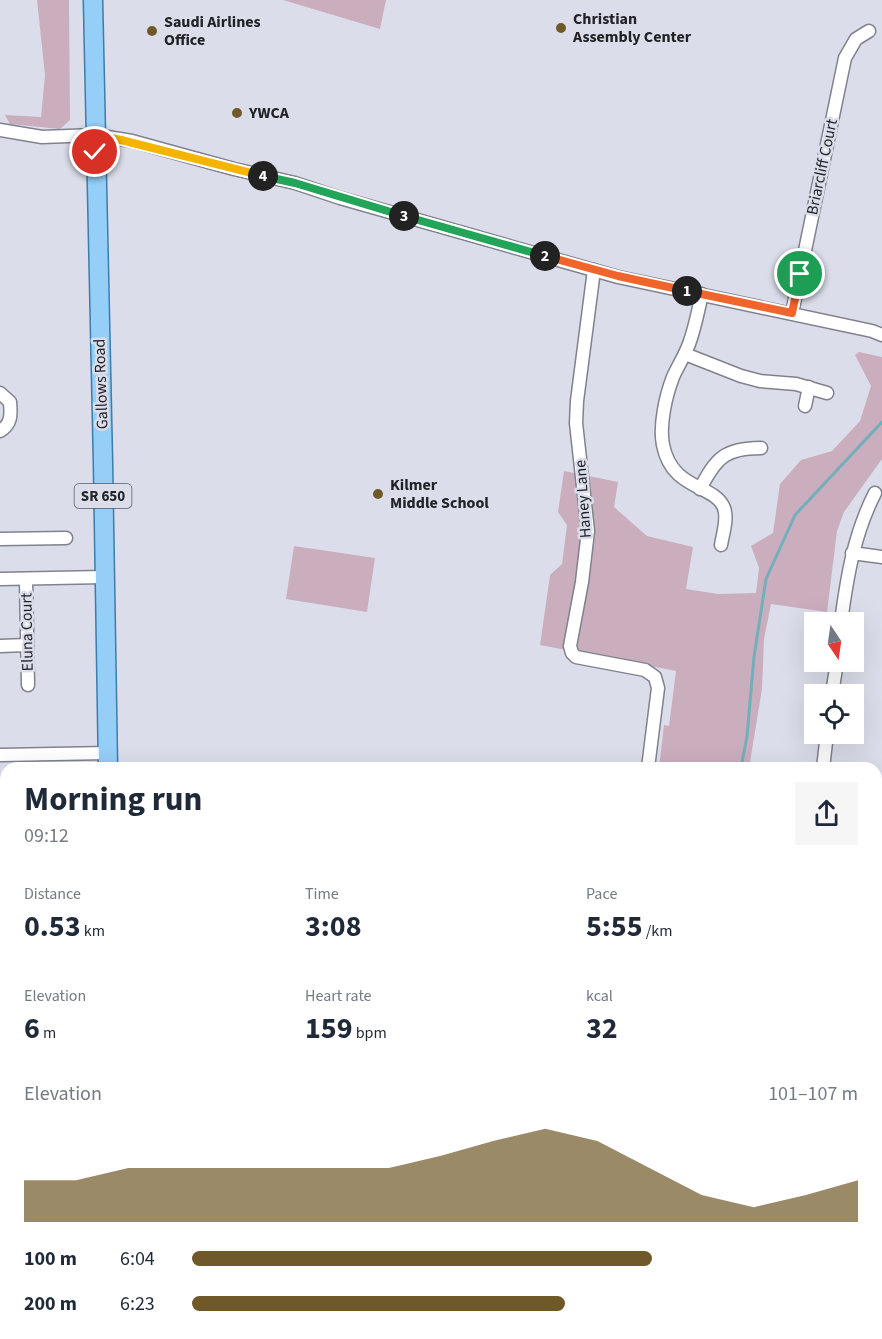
<!DOCTYPE html>
<meta charset="utf-8">
<style>
body{margin:0;font-family:"Source Sans 3",sans-serif;background:#f6f6f7;color:#1f2937;height:100vh;display:flex;flex-direction:column;font-size:22px;white-space:nowrap}
*{box-sizing:border-box;margin:0}
p{font-size:20px;color:#747a83}
.icon{flex:none;width:33px;height:33px;fill:none;stroke:currentColor;stroke-width:2;stroke-linecap:round;stroke-linejoin:round}
.map{position:relative;flex:1;overflow:hidden}
.side{position:absolute;left:0px;top:762px;width:882px;height:578px;display:flex;flex-direction:column;background:#fff;border-radius:18px 18px 0 0;box-shadow:0 6px 24px #0002}
.side>*{flex:none}
.needle{width:39px;rotate:167deg}
.controls{position:absolute;left:804px;top:612px;display:grid;gap:12px}
.controls a{display:grid;place-items:center;width:60px;height:60px;border-radius:0px;background:#fff;box-shadow:0 6px 24px #0002;font-size:30px}
.pin{position:absolute;display:grid;place-items:center;width:51px;height:51px;color:#fff;margin:-26px;border:3px solid #fff;border-radius:50%;box-shadow:0 2px 6px #0007}
.km{position:absolute;width:30px;height:30px;margin:-15px;border-radius:50%;background:#222;color:#fff;font-size:16px;line-height:30px;text-align:center}
.round{display:grid;place-items:center;flex:none;width:63px;height:63px;border-radius:0px;background:#f6f6f7}
.overview{display:flex;align-items:center;justify-content:space-between;height:102px;padding:0 24px}
h1{font-size:33px;font-weight:700;line-height:45px}
.metrics{display:grid;grid-template-columns:repeat(3,1fr);gap:9px;height:102px;padding:6px 24px}
.metrics div{display:grid;align-content:center}
.metrics b{font-size:30px;font-weight:700}
.metrics small{font-size:16px;font-weight:400}
.metrics p{font-size:16px}
.chart{height:168px;padding:12px 24px}
.chart p{display:flex;justify-content:space-between}
.chart svg{width:100%;height:108px;margin-top:6px;fill:#705929;opacity:.7}
ul{padding:0 24px;list-style:none;font-size:20px}
li{display:grid;grid-template-columns:96px 72px 1fr;align-items:center;height:45px}
li i{height:15px;border-radius:8px;background:#705929}
.map>svg:first-child{display:block}
.green{fill:#cbaebe}
.lines{fill:none;stroke-linecap:round;stroke-linejoin:round}
.stream{stroke:#72afba;stroke-width:3}
.street-casing{stroke:#80828d;stroke-width:15}
.primary-casing{stroke:#3e7cab;stroke-width:21}
.street{stroke:#fff;stroke-width:12}
.primary{stroke:#95cef7;stroke-width:18}
.split-1-casing{stroke:#fff;stroke-width:12}
.split-2-casing{stroke:#fff;stroke-width:12}
.split-3-casing{stroke:#fff;stroke-width:12}
.split-4-casing{stroke:#fff;stroke-width:12}
.split-5-casing{stroke:#fff;stroke-width:12}
.split-6-casing{stroke:#fff;stroke-width:12}
.split-1{stroke:#f0652b;stroke-width:8}
.split-2{stroke:#f0652b;stroke-width:8}
.split-3{stroke:#22a559;stroke-width:8}
.split-4{stroke:#22a559;stroke-width:8}
.split-5{stroke:#f5b400;stroke-width:8}
.split-6{stroke:#f5b400;stroke-width:8}
.poi-dot{fill:#705929;stroke:#dbdeea;stroke-width:2}
.labels{text-anchor:middle;dominant-baseline:central;stroke-width:5;stroke-linejoin:round;paint-order:stroke}
.shield{fill:#dbdeea;stroke:#595a61;stroke-width:1.5}
.shield-label{font-size:15px;font-weight:bold;fill:#212226}
.poi-label{font-size:16px;font-weight:bold;fill:#212226;stroke:#dbdeea;text-anchor:start}
.street-label{font-size:16px;fill:#212226;stroke:#dbdeea}
</style>
<div class="map">
<svg width="882" height="1339" viewBox="0 0 882 1339">
<rect width="100%" height="100%" fill="#dbdeea"/>
<g class="green">
<polygon points="37,0 69,0 70,120 60,129 10,124 5,115 41,117 45,75"/>
<polygon points="283,0 386,0 380,29"/>
<polygon points="859,352 882,357 882,459 844,512 837,531 827,612 771,604 764,639 762,689 749,768 659,768 664,725 669,726 676,671 540,645 550,575 562,564 567,525 558,512 564,471 618,482 614,507 647,536 693,547 686,589 718,594 756,593 759,568 751,546 773,533 780,484 801,460 832,451 860,421 871,386 855,355"/>
<polygon points="294,546 375,558 367,612 286,599"/>
</g>
<g class="lines">
<polyline class="stream" points="741,768 747,736 754,657 766,579 795,515 882,422"/>
<defs>
<g id="street">
<polyline points="0,130 42,137 95,135 132,141 234,169 295,183 340,198 618,277 872,331 882,335"/>
<polyline points="594,270 577,401 576,423 588,531 582,582 570,646 572,653 576,657 645,670 655,677 658,688 648,768"/>
<path d="M702,294C698,311 695,328 689,344C685,355 678,366 673,377C666,395 659,425 663,445C672,491 715,484 724,508C728,519 723,533 721,545"/>
<polyline points="792,313 845,58 856,39 869,31"/>
<polyline points="685,354 741,376 760,381 796,384 827,393"/>
<path d="M0,393L10,402C11,414 12,424 0,431"/>
<polyline points="805,406 809,387"/>
<path d="M700,489C716,458 725,448 761,448"/>
<polyline points="0,539 66,538"/>
<polyline points="852,553 882,557"/>
<polyline points="0,579 104,577"/>
<polyline points="26,580 28,685"/>
<path d="M841,622C847,577 854,534 875,493"/>
<polyline points="0,646 27,645"/>
<polyline points="832,694 837,662"/>
<polyline points="0,755 108,753"/>
<polyline points="823,768 827,734"/>
<polyline points="0,856 6,856"/>
<polyline points="876,922 882,921"/>
<polyline points="0,929 6,929"/>
<polyline points="876,1071 882,1072"/>
<polyline points="0,1080 6,1080"/>
<polyline points="0,1164 6,1162"/>
<polyline points="876,1204 882,1205"/>
<polyline points="122,1334 122,1339"/>
<polyline points="836,1334 878,1339"/>
<polyline points="683,1339 684,1334"/>
<polyline points="750,1339 751,1334"/>
<polyline points="821,1339 822,1334"/>
</g>
<g id="primary">
<polyline points="93,0 103,463 108,768"/>
<polyline points="359,1334 363,1339"/>
</g>
</defs>
<use href="#street" class="street-casing"/>
<use href="#primary" class="primary-casing"/>
<use href="#street" class="street"/>
<use href="#primary" class="primary"/>
</g>
<g class="lines">
<defs>
<polyline id="split-1" points="687,291 792,313 800,274"/>
<polyline id="split-2" points="545,256 618,276 687,291"/>
<polyline id="split-3" points="404,216 545,256"/>
<polyline id="split-4" points="263,176 295,183 404,216"/>
<polyline id="split-5" points="121,140 263,176"/>
<polyline id="split-6" points="95,152 95,135 121,140"/>
</defs>
<use href="#split-1" class="split-1-casing"/>
<use href="#split-2" class="split-2-casing"/>
<use href="#split-3" class="split-3-casing"/>
<use href="#split-4" class="split-4-casing"/>
<use href="#split-5" class="split-5-casing"/>
<use href="#split-6" class="split-6-casing"/>
<use href="#split-1" class="split-1"/>
<use href="#split-2" class="split-2"/>
<use href="#split-3" class="split-3"/>
<use href="#split-4" class="split-4"/>
<use href="#split-5" class="split-5"/>
<use href="#split-6" class="split-6"/>
</g>
<g class="poi-dot">
<circle cx="561" cy="28" r="6"/>
<circle cx="152" cy="31" r="6"/>
<circle cx="237" cy="113" r="6"/>
<circle cx="378" cy="494" r="6"/>
</g>
<g class="labels">
<rect class="shield" x="74.5" y="484" width="57" height="24" rx="4.5"/>
<g class="shield-label">
<text x="103" y="496">SR 650</text>
</g>
<g class="poi-label">
<text x="573" y="19">Christian<tspan x="573" dy="18">Assembly Center</tspan></text>
<text x="164" y="22">Saudi Airlines<tspan x="164" dy="18">Office</tspan></text>
<text x="249" y="113">YWCA</text>
<text x="390" y="485">Kilmer<tspan x="390" dy="18">Middle School</tspan></text>
</g>
<g class="street-label">
<text transform="translate(822 167) rotate(-78)">Briarcliff Court</text>
<text transform="translate(101 384) rotate(-92)">Gallows Road</text>
<text transform="translate(583 499) rotate(-94)">Haney Lane</text>
<text transform="translate(27 632) rotate(-91)">Eluna Court</text>
</g>
</g>
</svg>
<div class="controls">
<a><svg class="needle" viewBox="-14 -14 28 28"><path d="M0-13l5 13h-10z" fill="#e53935"/><path d="M0 13l5-13h-10z" fill="#747a83"/></svg></a>
<a><svg class="icon" aria-label="locate" viewBox="0 0 24 24"><circle cx="12" cy="12" r="6"/><path d="M12 2v4M12 18v4M2 12h4M18 12h4"/></svg></a>
</div>
<div class="pin" style="left:800px;top:274px;background:#1e9e55"><svg class="icon" aria-label="arrive" viewBox="0 0 24 24"><path d="M6 21V4h12l-3 4 3 4H6"/></svg></div>
<div class="pin" style="left:95px;top:152px;background:#d93025"><svg class="icon" aria-label="check" viewBox="0 0 24 24"><path d="M5 12l5 5 9-10"/></svg></div>
<b class="km" style="left:687px;top:291px">1</b>
<b class="km" style="left:545px;top:256px">2</b>
<b class="km" style="left:404px;top:216px">3</b>
<b class="km" style="left:263px;top:176px">4</b>
<section class="side">
<div class="overview"><div><h1>Morning run</h1><p>09:12</p></div><a class="round"><svg class="icon" aria-label="share" viewBox="0 0 24 24"><path d="M12 15V3M7 8l5-5 5 5M5 13v7h14v-7"/></svg></a></div>
<div class="metrics">
<div><p>Distance</p><b>0.53<small> km</small></b></div>
<div><p>Time</p><b>3:08</b></div>
<div><p>Pace</p><b>5:55<small> /km</small></b></div>
</div>
<div class="metrics">
<div><p>Elevation</p><b>6<small> m</small></b></div>
<div><p>Heart rate</p><b>159<small> bpm</small></b></div>
<div><p>kcal</p><b>32</b></div>
</div>
<div class="chart"><p><span>Elevation</span>101–107 m</p>
<svg viewBox="0 0 160 44" preserveAspectRatio="none"><path d="M0 44V27L10 27L20 22L30 22L40 22L50 22L60 22L70 22L80 17L90 11L100 6L110 11L120 22L130 33L140 38L150 33L160 27V44z"/></svg>
</div>
<ul>
<li><b>100 m</b>6:04<i style="width:69%"></i></li>
<li><b>200 m</b>6:23<i style="width:56%"></i></li>
</ul>
</section>
</div>
